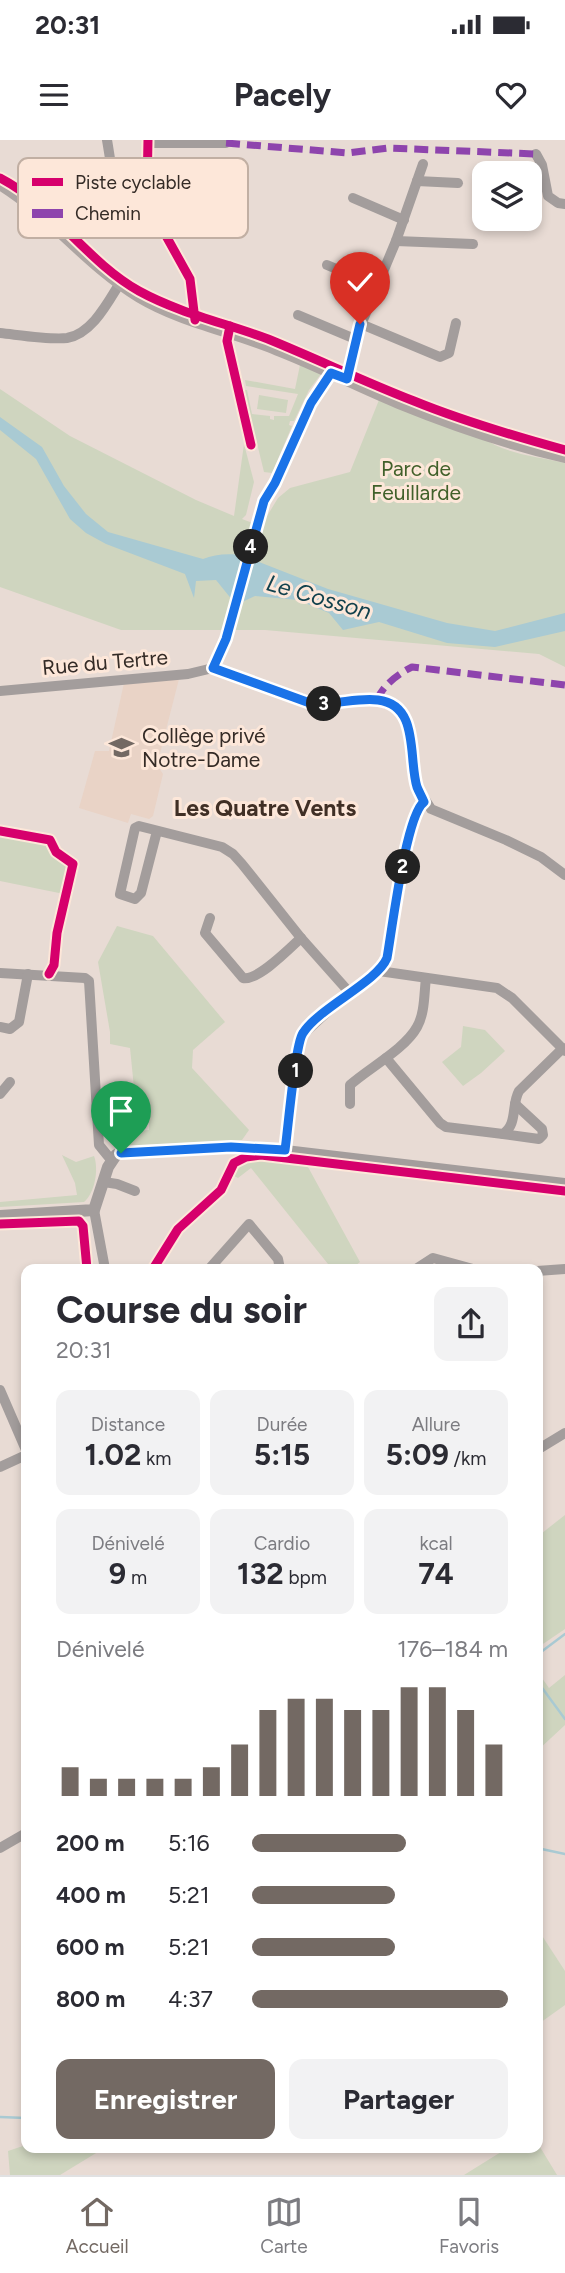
<!DOCTYPE html>
<html lang="fr">
<meta charset="utf-8">
<style>
body{margin:0;font-family:Figtree,sans-serif;background:#f2f2f3;color:#2b2b33;height:100vh;display:flex;flex-direction:column;font-size:26px;white-space:nowrap}
*{box-sizing:border-box;margin:0}
p{font-size:23px;color:#7c7c81}
.icon{flex:none;width:38px;height:38px;fill:none;stroke:currentColor;stroke-width:2;stroke-linecap:round;stroke-linejoin:round}
.map{position:relative;flex:1;overflow:hidden}
.sheet{position:absolute;left:21px;top:1124px;width:522px;height:889px;display:flex;flex-direction:column;background:#fff;border-radius:14px;box-shadow:0 4px 10px #0003}
.sheet>*{flex:none}
.fabs{position:absolute;left:472px;top:21px;display:grid;gap:14px}
.fabs a{display:grid;place-items:center;width:70px;height:70px;border-radius:14px;background:#fff;box-shadow:0 4px 10px #0003;font-size:35px}
.pin{position:absolute;display:grid;place-items:center;width:60px;height:60px;color:#fff;margin:-72px -30px;border-radius:50% 50% 50% 0;rotate:-45deg;box-shadow:0 0 7px #0007}
.pin .icon{rotate:45deg}
.km{position:absolute;width:35px;height:35px;margin:-18px;border-radius:50%;background:#222;color:#fff;font-size:19px;line-height:35px;text-align:center}
.round{display:grid;place-items:center;flex:none;width:74px;height:74px;border-radius:14px;background:#f2f2f3}
.summary{display:flex;align-items:center;justify-content:space-between;height:119px;padding:0 35px}
h1{font-size:38px;font-weight:700;line-height:52px}
.figures{display:grid;grid-template-columns:repeat(3,1fr);gap:10px;height:119px;padding:7px 35px}
.figures div{display:grid;align-content:center;border-radius:14px;background:#f2f2f3;text-align:center}
.figures b{font-size:30px;font-weight:700}
.figures small{font-size:19px;font-weight:400}
.figures p{font-size:19px}
.chart{height:196px;padding:14px 35px}
.chart p{display:flex;justify-content:space-between}
.chart svg{width:100%;height:126px;margin-top:7px;stroke:#736963;stroke-width:6}
.button{display:flex;gap:14px;margin-top:auto;padding:14px 35px}
.button a{flex:1;height:80px;border-radius:14px;background:#736963;color:#fff;font-size:28px;font-weight:700;line-height:80px;text-align:center}
.button a+a{background:#f2f2f3;color:#2b2b33}
ul{padding:0 35px;list-style:none;font-size:23px}
li{display:grid;grid-template-columns:112px 84px 1fr;align-items:center;height:52px}
li i{height:18px;border-radius:9px;background:#736963}
.status{display:flex;justify-content:space-between;align-items:center;height:49px;padding:0 35px;background:#fff;direction:ltr}
.status svg{height:19px;fill:currentColor}
header{display:flex;justify-content:space-between;align-items:center;height:91px;padding:0 35px;background:#fff;font-size:32px;font-weight:700}
.menu{display:flex;justify-content:space-around;align-items:center;height:98px;border-top:2px solid #e1e1e2;background:#fff;font-size:19px;color:#7c7c81}
.menu a{display:grid;justify-items:center;gap:4px}
.menu .selected{color:#736963}
.map>svg:first-child{display:block}
.built{fill:#e9d3c6}
.green{fill:#cfd5bf}
.water{fill:#a9cad3}
.lines{fill:none;stroke-linecap:round;stroke-linejoin:round}
.stream{stroke:#a9cad3;stroke-width:2.5}
.minor{stroke:#a39d9c;stroke-width:10}
.tertiary{stroke:#a39d9c;stroke-width:12}
.secondary{stroke:#ada5a2;stroke-width:14}
.quiet{stroke:#8e44ad;stroke-width:7;stroke-dasharray:14 7;stroke-linecap:butt}
.cycleway-casing{stroke:#fde7d9;stroke-width:13}
.cycleway{stroke:#d6006c;stroke-width:9}
.route-casing{stroke:#fff;stroke-width:14}
.route{stroke:#1a73e8;stroke-width:9}
.labels{text-anchor:middle;dominant-baseline:central;stroke-width:6;stroke-linejoin:round;paint-order:stroke}
.park-label{font-size:21px;fill:#41602a;stroke:#fde7d9}
.street-label{font-size:21px;fill:#342b26;stroke:#fde7d9}
.poi-label{font-size:21px;fill:#342b26;stroke:#fde7d9;text-anchor:start}
.water-label{font-size:23px;font-style:italic;fill:#12414d;stroke:#fde7d9}
.neighbourhood-label{font-size:23px;font-weight:bold;fill:#402f25;stroke:#fde7d9}
.key{fill:#fde7d9;stroke:#c1afa3;stroke-width:2}
.key-label{font-size:19px;fill:#342b26}
</style>
<div class="status"><b>20:31</b><svg viewBox="0 0 49 12"><path d="M0 12V9h3v3zM5 12V6h3v6zM10 12V3h3v9zM15 12V0h3v12zM26 1h20v11H26zM47 4h2v5h-2z"/></svg></div>
<header><svg class="icon" aria-label="menu" viewBox="0 0 24 24"><path d="M4 6h16M4 12h16M4 18h16"/></svg>Pacely<svg class="icon" aria-label="heart" viewBox="0 0 24 24"><path d="M12 20l-8-8c-3-5 5-10 8-4 3-6 11-1 8 4z"/></svg></header>
<div class="map">
<svg width="565" height="2035" viewBox="0 0 565 2035">
<rect width="100%" height="100%" fill="#e8dbd4"/>
<polygon class="built" points="179,539 157,625 163,634 153,676 149,679 131,674 128,683 79,668 95,611 109,611 124,543"/>
<g class="green">
<polygon points="300,225 321,234 309,250 294,281 290,281 289,285 292,286 272,333 264,332 244,250 247,250 252,274 270,276 270,279 274,280 274,276 289,276 298,254 246,246 245,240 295,249"/>
<path d="M0,249L70,296L196,360L234,376L244,304L254,342L246,375L242,379L261,386L278,358L290,348L350,332L379,260L482,297C506,315 537,316 565,323V527L539,514L265,490H121L0,447Z"/>
<polygon points="259,255 288,260 286,273 257,269"/>
<polygon points="0,693 50,702 56,715 71,725 64,754 0,741"/>
<polygon points="117,786 153,796 225,882 193,910 192,928 249,990 242,1000 122,1006 121,992 149,990 149,969 136,968 130,908 110,904 110,892 98,822"/>
<polygon points="463,886 485,890 505,911 481,933 463,946 442,922 461,907"/>
<polygon points="242,1012 308,1027 360,1122 351,1129 332,1129 251,1028 238,1038 224,1031"/>
<path d="M62,1015L76,1022L94,1016C99,1029 95,1053 84,1062L0,1067V1062L77,1055L75,1043Z"/>
<polygon points="565,1375 565,1489 537,1508 537,1397"/>
<polygon points="537,1531 549,1548 565,1535 565,1585 537,1611"/>
<polygon points="537,1788 565,1831 565,1865 537,1885"/>
<polygon points="537,2002 557,2035 464,2035 509,2007 537,2007"/>
<polygon points="26,2005 26,2007 106,2007 60,2035 10,2035 8,2011"/>
</g>
<path class="water" d="M0,277L42,307L64,346L86,374L108,392L203,419C215,414 231,413 244,416L328,449L447,483L495,491L565,473V491L495,507L447,503L379,482L343,490L329,473L298,460L255,456L240,463L233,461L216,440L196,441L194,458L185,434L106,404L86,393L70,379L36,319L0,290Z"/>
<g class="lines">
<g class="stream">
<polyline points="537,1515 565,1494"/>
<polyline points="537,1541 565,1579"/>
<polyline points="537,1708 565,1714"/>
<polyline points="0,1977 26,1978"/>
</g>
<g class="minor">
<path d="M107,0C113,33 109,46 147,49"/>
<polyline points="148,0 147,49 150,67 190,139 195,180"/>
<polyline points="148,3 226,3"/>
<polyline points="536,14 542,25 548,56 558,63 565,64"/>
<polyline points="417,41 458,43"/>
<polyline points="353,58 404,80"/>
<polyline points="396,101 473,104"/>
<polyline points="327,125 377,146"/>
<polyline points="298,175 355,199"/>
<polyline points="361,184 440,217 449,213 456,183"/>
<path d="M0,193C19,195 50,200 67,198C92,194 108,162 120,143"/>
<polyline points="347,239 355,199 396,101 423,24"/>
<polyline points="213,528 315,563 377,560 395,567 404,575 408,583 417,647 431,669 506,700 541,717 565,735"/>
<polyline points="213,528 226,499 264,361 275,343 311,263 331,233"/>
<polyline points="0,551 188,534 213,528"/>
<polyline points="157,691 141,753 135,759 120,754 135,688 139,686 222,707 233,714 242,724 301,798 349,852"/>
<path d="M210,778L205,793L243,838C258,841 289,809 301,798"/>
<polyline points="379,831 497,848 512,858 565,911"/>
<polyline points="0,833 85,838 89,841 99,1005 112,1021"/>
<polyline points="0,887 10,889 19,882 28,834"/>
<path d="M386,918L440,983L446,987L503,994C518,984 511,965 519,951L563,908"/>
<polyline points="0,954 10,942"/>
<path d="M350,964V945C369,928 405,909 417,887C425,873 424,854 426,838"/>
<polyline points="503,994 539,999 543,995 542,989 515,964"/>
<polyline points="285,1011 301,896 349,852 379,831 384,824 415,675 420,665 424,662"/>
<polyline points="104,1042 117,1044 135,1051"/>
<polyline points="94,1070 105,1129"/>
<polyline points="209,1129 249,1084 278,1119 280,1129"/>
<polyline points="416,1129 433,1118 473,1129"/>
<polyline points="537,1131 565,1129"/>
<polyline points="0,1250 26,1310"/>
<polyline points="537,1310 565,1293"/>
<polyline points="0,1327 26,1315"/>
<polyline points="0,1708 26,1693"/>
</g>
<polyline class="tertiary" points="0,1076 94,1070 108,1027 116,1015 121,1013 228,1007 260,1008 565,1044"/>
<path class="secondary" d="M0,43C52,75 87,124 140,156C182,181 233,190 278,209C319,225 358,245 399,262C453,284 508,303 565,316"/>
<g class="quiet">
<polyline points="226,3 348,13 388,8 536,14"/>
<path d="M377,560C383,545 398,534 412,527L565,545"/>
</g>
<defs>
<g id="cycleway">
<polyline points="148,0 147,49 150,67 190,139 195,180"/>
<path d="M0,38C54,66 86,121 139,151C179,173 225,183 268,199C317,219 365,242 414,261C463,281 514,296 565,310"/>
<polyline points="230,186 227,201 251,305"/>
<polyline points="0,691 50,700 56,712 73,724 57,793 54,825 49,834"/>
<polyline points="0,1084 79,1081 83,1086 87,1129"/>
<polyline points="153,1129 178,1089 221,1050 234,1023 246,1017 261,1015 286,1018 565,1051"/>
</g>
</defs>
<use href="#cycleway" class="cycleway-casing"/>
<use href="#cycleway" class="cycleway"/>
</g>
<g class="lines">
<defs>
<path id="route" d="M121,1013L231,1007L285,1010C288,990 295,904 303,893C320,867 377,842 387,818C392,790 406,675 424,662C422,657 419,652 417,647C408,618 420,565 378,560C355,557 331,567 307,562L213,528L226,499L264,361L275,343L311,263L331,233L347,239L360,184"/>
</defs>
<use href="#route" class="route-casing"/>
<use href="#route" class="route"/>
</g>
<defs>
<symbol id="school-bare" viewBox="-9 -9 18 18"><path d="M0-5L7-2L0 1L-7-2ZM-4 1L0 2.5L4 1V4Q0 6-4 4Z" fill="#736963" stroke="#fde7d9" stroke-width="2.5" paint-order="stroke"/></symbol>
</defs>
<g fill-rule="evenodd">
<use href="#school-bare" x="104" y="590" width="35" height="35"/>
</g>
<g class="labels">
<g class="park-label">
<text x="416" y="328">Parc de<tspan x="416" dy="24">Feuillarde</tspan></text>
</g>
<g class="street-label">
<text transform="translate(105 522) rotate(-5)">Rue du Tertre</text>
</g>
<g class="poi-label">
<text x="142" y="595">Collège privé<tspan x="142" dy="24">Notre-Dame</tspan></text>
</g>
<g class="water-label">
<text transform="translate(319 457) rotate(16)">Le Cosson</text>
</g>
<g class="neighbourhood-label">
<text x="265" y="668">Les Quatre Vents</text>
</g>
</g>
<rect x="18" y="18" width="230" height="80" rx="10" class="key"/>
<rect x="32" y="38" width="31" height="8" fill="#d6006c"/>
<rect x="32" y="69" width="31" height="9" fill="#8e44ad"/>
<g class="key-label">
<text x="75" y="49">Piste cyclable</text>
<text x="75" y="80">Chemin</text>
</g>
</svg>
<div class="fabs">
<a><svg class="icon" aria-label="layers" viewBox="0 0 24 24"><path d="M12 4l9 5-9 5-9-5zM3 14l9 5 9-5"/></svg></a>
</div>
<div class="pin" style="left:121px;top:1013px;background:#1e9e55"><svg class="icon" aria-label="arrive" viewBox="0 0 24 24"><path d="M6 21V4h12l-3 4 3 4H6"/></svg></div>
<div class="pin" style="left:360px;top:184px;background:#d93025"><svg class="icon" aria-label="check" viewBox="0 0 24 24"><path d="M5 12l5 5 9-10"/></svg></div>
<b class="km" style="left:296px;top:931px">1</b>
<b class="km" style="left:403px;top:727px">2</b>
<b class="km" style="left:324px;top:564px">3</b>
<b class="km" style="left:251px;top:407px">4</b>
<section class="sheet">
<div class="summary"><div><h1>Course du soir</h1><p>20:31</p></div><a class="round"><svg class="icon" aria-label="share" viewBox="0 0 24 24"><path d="M12 15V3M7 8l5-5 5 5M5 13v7h14v-7"/></svg></a></div>
<div class="figures">
<div><p>Distance</p><b>1.02<small> km</small></b></div>
<div><p>Durée</p><b>5:15</b></div>
<div><p>Allure</p><b>5:09<small> /km</small></b></div>
</div>
<div class="figures">
<div><p>Dénivelé</p><b>9<small> m</small></b></div>
<div><p>Cardio</p><b>132<small> bpm</small></b></div>
<div><p>kcal</p><b>74</b></div>
</div>
<div class="chart"><p><span>Dénivelé</span>176–184 m</p>
<svg viewBox="0 0 160 44" preserveAspectRatio="none"><path d="M5 44V34M15 44V38M25 44V38M35 44V38M45 44V38M55 44V34M65 44V26M75 44V14M85 44V10M95 44V10M105 44V14M115 44V14M125 44V6M135 44V6M145 44V14M155 44V26"/></svg>
</div>
<ul>
<li><b>200 m</b>5:16<i style="width:60%"></i></li>
<li><b>400 m</b>5:21<i style="width:56%"></i></li>
<li><b>600 m</b>5:21<i style="width:56%"></i></li>
<li><b>800 m</b>4:37<i style="width:100%"></i></li>
</ul>
<div class="button"><a>Enregistrer</a><a>Partager</a></div>
</section>
</div>
<nav class="menu">
<a class="selected"><svg class="icon" aria-label="home" viewBox="0 0 24 24"><path d="M3 11l9-7 9 7M6 9v11h12V9"/></svg>Accueil</a>
<a><svg class="icon" aria-label="map" viewBox="0 0 24 24"><path d="M3 6l6-2 6 2 6-2v14l-6 2-6-2-6 2zM9 4v14M15 6v14"/></svg>Carte</a>
<a><svg class="icon" aria-label="saved" viewBox="0 0 24 24"><path d="M7 4h10v16l-5-4-5 4z"/></svg>Favoris</a>
</nav>
